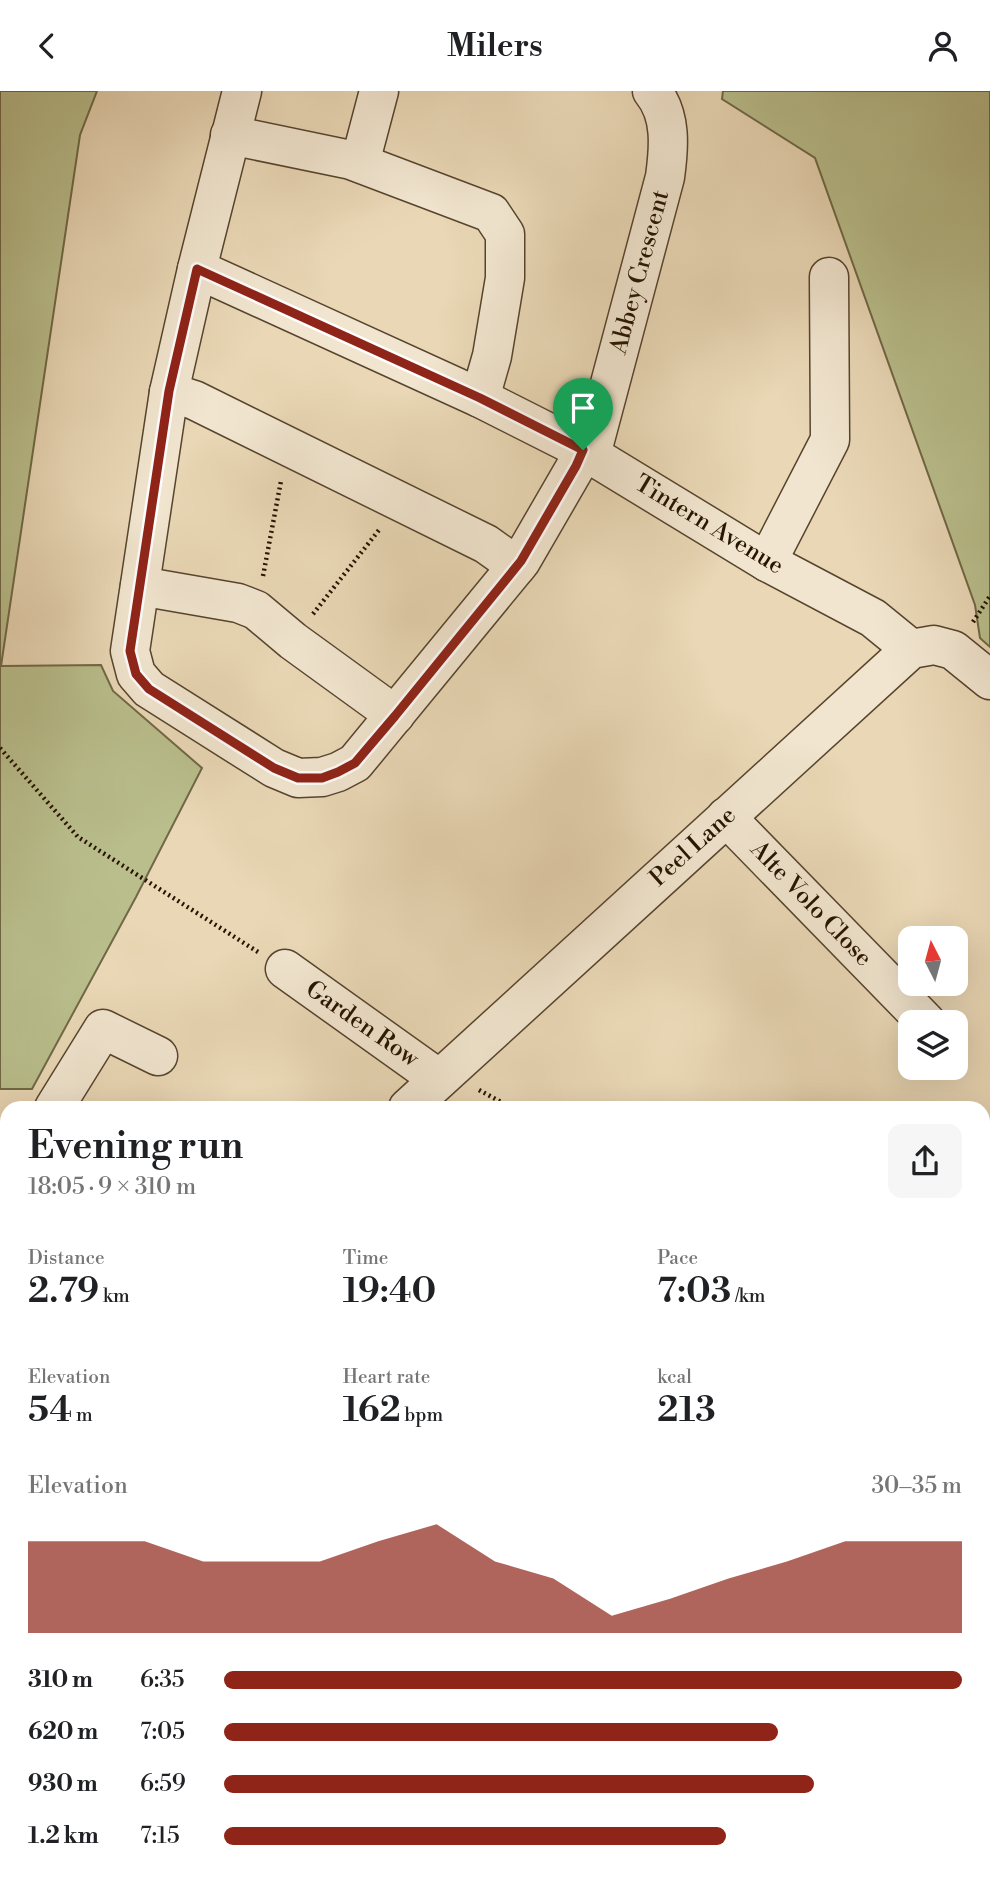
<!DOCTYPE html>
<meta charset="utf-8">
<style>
body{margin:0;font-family:"Libre Bodoni",serif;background:#f6f6f6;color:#202124;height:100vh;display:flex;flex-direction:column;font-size:26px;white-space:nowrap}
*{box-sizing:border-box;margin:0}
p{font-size:23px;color:#757577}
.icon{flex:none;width:38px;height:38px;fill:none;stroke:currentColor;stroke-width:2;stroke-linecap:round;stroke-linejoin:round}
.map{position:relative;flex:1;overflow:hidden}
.sheet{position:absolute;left:0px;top:1010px;width:990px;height:779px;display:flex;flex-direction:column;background:#fff;border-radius:21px 21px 0 0;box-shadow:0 7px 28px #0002}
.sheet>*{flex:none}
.needle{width:46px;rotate:354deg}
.buttons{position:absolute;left:898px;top:835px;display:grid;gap:14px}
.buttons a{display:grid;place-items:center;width:70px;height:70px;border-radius:14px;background:#fff;box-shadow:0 7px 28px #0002;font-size:35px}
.pin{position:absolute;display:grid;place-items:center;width:60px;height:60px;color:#fff;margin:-72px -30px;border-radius:50% 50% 50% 0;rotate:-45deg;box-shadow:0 0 7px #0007}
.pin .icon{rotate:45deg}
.round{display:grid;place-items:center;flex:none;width:74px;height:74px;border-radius:14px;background:#f6f6f6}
.summary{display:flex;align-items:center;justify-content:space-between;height:119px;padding:0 28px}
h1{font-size:38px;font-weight:600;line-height:52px}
.figures{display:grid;grid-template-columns:repeat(3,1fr);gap:10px;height:119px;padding:7px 28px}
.figures div{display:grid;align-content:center}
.figures b{font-size:35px;font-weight:600}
.figures small{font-size:19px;font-weight:400}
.figures p{font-size:19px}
.chart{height:196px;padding:14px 28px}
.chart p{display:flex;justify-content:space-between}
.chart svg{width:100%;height:126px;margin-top:7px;fill:#8f2418;opacity:.7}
ul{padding:0 28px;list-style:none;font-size:23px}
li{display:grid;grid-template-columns:112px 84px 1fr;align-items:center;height:52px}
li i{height:18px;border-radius:9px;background:#8f2418}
header{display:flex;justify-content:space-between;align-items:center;height:91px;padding:0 28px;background:#fff;font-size:32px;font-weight:600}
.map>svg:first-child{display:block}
.green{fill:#b9be8c;stroke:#706846;stroke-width:2}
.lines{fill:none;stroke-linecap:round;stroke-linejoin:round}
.minor-casing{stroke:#57442e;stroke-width:41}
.path{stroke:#261301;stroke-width:4.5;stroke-dasharray:2 3.5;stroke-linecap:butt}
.minor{stroke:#f1e5cf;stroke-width:38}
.route-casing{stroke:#fff;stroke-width:14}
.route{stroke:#8f2418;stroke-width:9}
.labels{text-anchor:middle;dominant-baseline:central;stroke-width:7;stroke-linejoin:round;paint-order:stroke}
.street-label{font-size:24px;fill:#261301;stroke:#f1e5cf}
</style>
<header><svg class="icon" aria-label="back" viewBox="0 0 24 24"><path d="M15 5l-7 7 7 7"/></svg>Milers<svg class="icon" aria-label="person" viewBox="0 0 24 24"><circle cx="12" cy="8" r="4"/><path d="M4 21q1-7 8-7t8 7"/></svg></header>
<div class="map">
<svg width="990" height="1788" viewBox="0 0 990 1788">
<rect width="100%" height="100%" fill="#e9d7b5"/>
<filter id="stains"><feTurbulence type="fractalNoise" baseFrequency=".00286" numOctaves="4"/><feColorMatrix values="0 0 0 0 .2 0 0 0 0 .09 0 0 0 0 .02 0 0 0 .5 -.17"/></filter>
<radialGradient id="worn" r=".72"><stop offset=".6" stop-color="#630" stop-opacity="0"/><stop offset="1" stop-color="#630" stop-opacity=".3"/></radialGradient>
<g class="green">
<polygon points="0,0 97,0 80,44 1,575 101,574 113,600 202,677 136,806 32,998 0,998"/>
<polygon points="723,0 990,0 990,556 980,547 975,514 815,67 722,8"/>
</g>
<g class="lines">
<defs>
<g id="minor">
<polyline points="242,0 197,178 169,301 130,560 136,583 149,598 274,677 298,687 322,686 338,681 355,672 521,470 576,375 583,359"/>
<polyline points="230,44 351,69 491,122 505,143 505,187 492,265 480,307"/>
<polyline points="360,72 379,0"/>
<polyline points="197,178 480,307 583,359 767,471 873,527 911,558"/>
<polyline points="169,301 194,309 486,453 517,475"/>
<path d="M591,364L665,86C669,57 672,24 652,0"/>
<polyline points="767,471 830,349 829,186"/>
<polyline points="140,495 238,512 256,519 293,550 395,624"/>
<polyline points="726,726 926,931"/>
<polyline points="285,878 439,988"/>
<polyline points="54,1017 103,938 158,965"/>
<polyline points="408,1017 911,558 934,554 953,559 990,589"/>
<polyline points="984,1107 990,1101"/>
<polyline points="7,1118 3,1145 7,1172"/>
<polyline points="0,1456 7,1456"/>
<polyline points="984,1568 990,1567"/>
<polyline points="0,1770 7,1770"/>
<polyline points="221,1782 307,1786"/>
<polyline points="584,1782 585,1788"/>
</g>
</defs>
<use href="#minor" class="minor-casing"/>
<g class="path">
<polyline points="263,485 281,390"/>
<polyline points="313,523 379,439"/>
<polyline points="973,531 990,505"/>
<polyline points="0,657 78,746 258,861"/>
<polyline points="479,999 512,1017"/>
<polyline points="984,1333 990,1334"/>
</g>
<use href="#minor" class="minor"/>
</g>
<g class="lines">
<defs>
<polygon id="route" points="197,178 480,307 583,359 576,375 521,470 395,625 355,672 338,681 322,687 298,687 274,677 149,598 136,583 130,560 169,300"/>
</defs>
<use href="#route" class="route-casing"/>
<use href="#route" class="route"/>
</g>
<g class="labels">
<g class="street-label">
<text transform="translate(640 181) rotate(-75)">Abbey Crescent</text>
<text transform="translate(709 434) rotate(31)">Tintern Avenue</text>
<text transform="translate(693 756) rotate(-42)">Peel Lane</text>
<text transform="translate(811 813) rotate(46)">Alte Volo Close</text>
<text transform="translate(362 933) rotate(35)">Garden Row</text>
</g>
</g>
<rect width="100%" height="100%" filter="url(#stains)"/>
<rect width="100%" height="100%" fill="url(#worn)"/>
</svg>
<div class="buttons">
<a><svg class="needle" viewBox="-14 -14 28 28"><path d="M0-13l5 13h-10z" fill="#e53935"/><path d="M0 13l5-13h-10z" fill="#757577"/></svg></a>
<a><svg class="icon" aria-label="layers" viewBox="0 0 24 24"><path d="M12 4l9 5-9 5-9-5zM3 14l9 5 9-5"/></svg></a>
</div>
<div class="pin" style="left:583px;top:359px;background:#1e9e55"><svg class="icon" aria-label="arrive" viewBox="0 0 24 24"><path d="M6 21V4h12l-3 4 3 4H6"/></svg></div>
<section class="sheet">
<div class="summary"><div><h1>Evening run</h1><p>18:05 · 9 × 310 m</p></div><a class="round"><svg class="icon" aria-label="share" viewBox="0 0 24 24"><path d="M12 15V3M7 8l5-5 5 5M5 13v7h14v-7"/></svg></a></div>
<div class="figures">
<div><p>Distance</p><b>2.79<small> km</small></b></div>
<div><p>Time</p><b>19:40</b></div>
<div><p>Pace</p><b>7:03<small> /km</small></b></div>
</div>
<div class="figures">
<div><p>Elevation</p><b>54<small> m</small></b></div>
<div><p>Heart rate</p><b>162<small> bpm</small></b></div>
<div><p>kcal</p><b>213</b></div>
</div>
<div class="chart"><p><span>Elevation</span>30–35 m</p>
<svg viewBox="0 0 160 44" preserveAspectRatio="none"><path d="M0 44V12L10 12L20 12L30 19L40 19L50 19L60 12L70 6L80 19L90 25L100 38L110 32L120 25L130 19L140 12L150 12L160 12V44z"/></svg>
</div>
<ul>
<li><b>310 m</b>6:35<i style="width:100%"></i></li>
<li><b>620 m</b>7:05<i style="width:75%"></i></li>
<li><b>930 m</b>6:59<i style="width:80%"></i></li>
<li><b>1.2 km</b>7:15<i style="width:68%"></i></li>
</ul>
</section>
</div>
